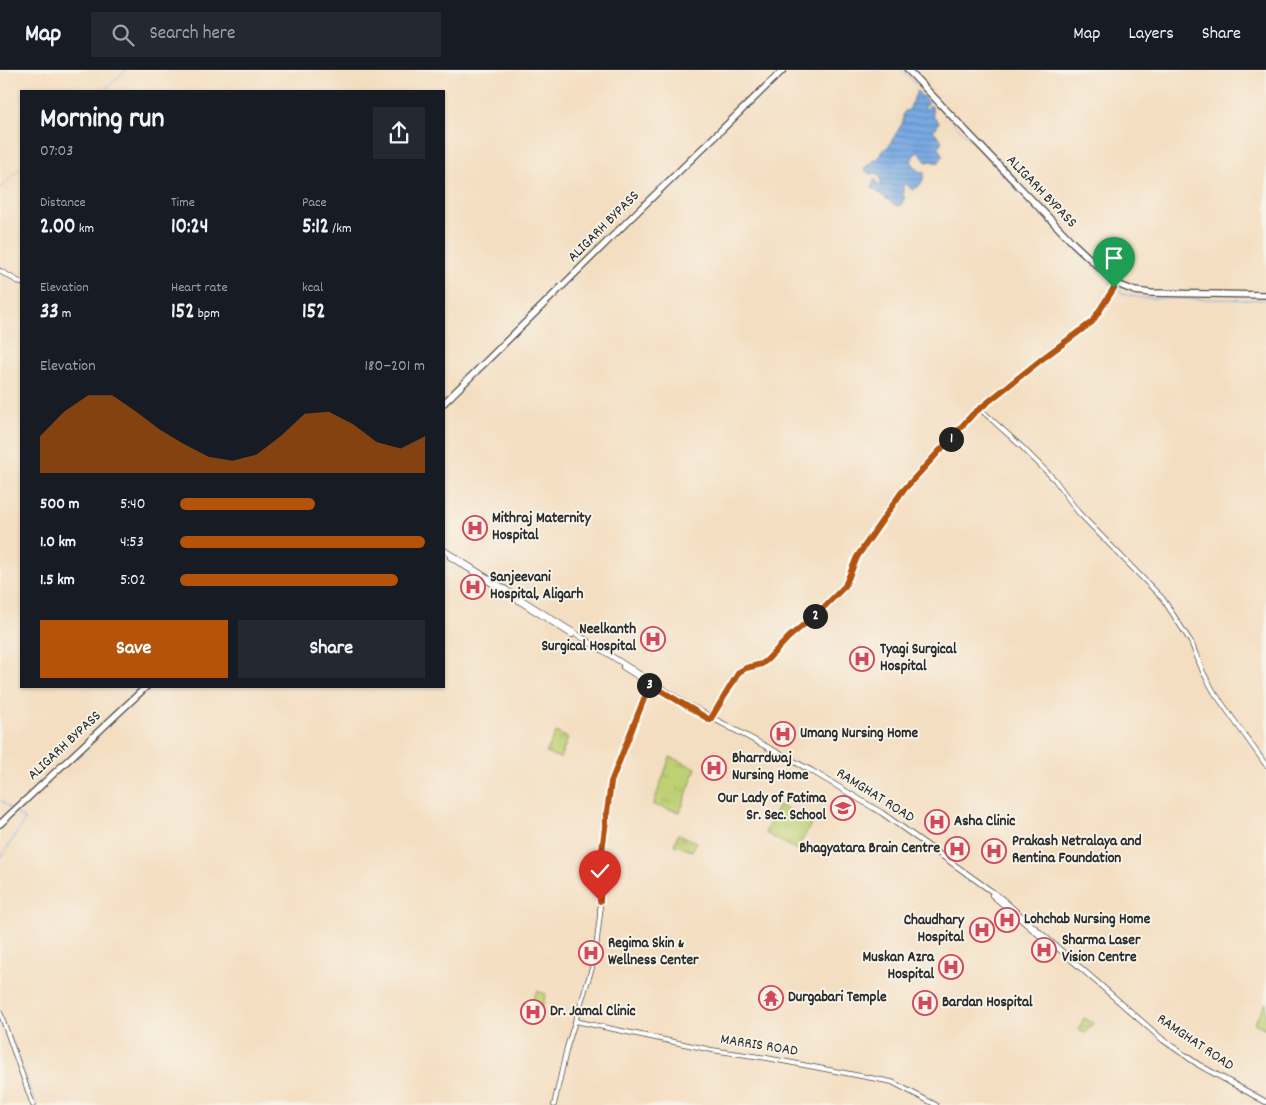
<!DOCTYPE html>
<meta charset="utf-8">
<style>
body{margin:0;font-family:Dekko,sans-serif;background:#242831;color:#f1f3f6;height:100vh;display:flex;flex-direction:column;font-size:19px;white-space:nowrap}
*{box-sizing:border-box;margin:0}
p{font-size:16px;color:#9ea1a6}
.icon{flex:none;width:28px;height:28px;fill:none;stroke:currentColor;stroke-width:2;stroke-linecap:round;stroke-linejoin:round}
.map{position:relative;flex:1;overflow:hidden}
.side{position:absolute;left:20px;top:20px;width:425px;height:598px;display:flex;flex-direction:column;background:#171b24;border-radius:0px;box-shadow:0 1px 4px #0004}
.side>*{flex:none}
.pin{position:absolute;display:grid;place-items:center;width:42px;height:42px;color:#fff;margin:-51px -21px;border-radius:50% 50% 50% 0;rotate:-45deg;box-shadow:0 0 5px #0007}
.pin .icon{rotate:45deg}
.km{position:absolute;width:25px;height:25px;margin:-12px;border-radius:50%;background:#222;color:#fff;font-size:14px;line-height:25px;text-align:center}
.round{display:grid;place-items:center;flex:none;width:52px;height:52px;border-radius:0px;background:#242831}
.summary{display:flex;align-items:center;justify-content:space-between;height:85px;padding:0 20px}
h1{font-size:28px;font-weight:700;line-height:38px}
.metrics{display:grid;grid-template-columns:repeat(3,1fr);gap:8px;height:85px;padding:5px 20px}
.metrics div{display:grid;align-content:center}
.metrics b{font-size:21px;font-weight:700}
.metrics small{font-size:14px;font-weight:400}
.metrics p{font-size:14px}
.chart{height:140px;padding:10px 20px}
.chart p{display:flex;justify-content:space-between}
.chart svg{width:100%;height:90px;margin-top:5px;fill:#b45309;opacity:.7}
.cta{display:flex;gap:10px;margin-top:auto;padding:10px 20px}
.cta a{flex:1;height:58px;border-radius:0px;background:#b45309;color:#fff;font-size:20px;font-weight:700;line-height:58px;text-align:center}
.cta a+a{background:#242831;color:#f1f3f6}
ul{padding:0 20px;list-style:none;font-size:16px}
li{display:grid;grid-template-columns:80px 60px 1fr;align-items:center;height:38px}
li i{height:12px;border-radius:6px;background:#b45309}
header{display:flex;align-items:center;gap:30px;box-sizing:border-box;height:70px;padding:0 25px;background:#171b24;border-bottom:1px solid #363941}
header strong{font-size:24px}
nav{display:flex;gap:28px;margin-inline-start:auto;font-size:18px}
.search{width:350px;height:45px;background:#242831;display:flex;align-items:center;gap:12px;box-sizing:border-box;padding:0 18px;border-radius:0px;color:#9ea1a6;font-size:19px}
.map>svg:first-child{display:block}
.grass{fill:#bed073;stroke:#747e4f}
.park{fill:url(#park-tufts);stroke:#747e4f}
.water{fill:url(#water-rules);stroke:#526a87}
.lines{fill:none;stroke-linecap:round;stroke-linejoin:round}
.stream{stroke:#78a9e3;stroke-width:1}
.minor-casing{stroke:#494642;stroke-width:5.5}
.major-casing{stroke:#494642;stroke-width:6}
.highway-casing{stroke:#494642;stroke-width:8}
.minor{stroke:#fff;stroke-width:4}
.major{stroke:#fff;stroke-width:4.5}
.highway{stroke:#fff;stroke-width:5.5}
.route-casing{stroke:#fff;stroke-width:10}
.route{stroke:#b45309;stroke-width:6}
.labels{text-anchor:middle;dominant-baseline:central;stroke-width:4;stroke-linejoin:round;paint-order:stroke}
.street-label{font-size:15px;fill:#2b2b2b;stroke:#f7f3e8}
.poi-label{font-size:15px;font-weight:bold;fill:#2b2b2b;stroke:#f7f3e8;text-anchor:start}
</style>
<header>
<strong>Map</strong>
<div class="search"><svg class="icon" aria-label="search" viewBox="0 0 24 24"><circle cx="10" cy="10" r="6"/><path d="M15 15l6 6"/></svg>Search here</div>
<nav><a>Map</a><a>Layers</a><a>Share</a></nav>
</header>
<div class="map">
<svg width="1266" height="1035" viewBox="0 0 1266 1035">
<defs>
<pattern id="park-tufts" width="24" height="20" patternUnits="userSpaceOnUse" patternTransform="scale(1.25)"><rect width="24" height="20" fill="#bed073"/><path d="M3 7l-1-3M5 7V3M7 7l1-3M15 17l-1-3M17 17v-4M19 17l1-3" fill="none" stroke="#a3b364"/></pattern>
<pattern id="water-rules" width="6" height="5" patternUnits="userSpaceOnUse" patternTransform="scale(1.25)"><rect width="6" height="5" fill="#78a9e3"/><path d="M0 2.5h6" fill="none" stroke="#638ab8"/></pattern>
</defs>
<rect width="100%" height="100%" fill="#f7f3e8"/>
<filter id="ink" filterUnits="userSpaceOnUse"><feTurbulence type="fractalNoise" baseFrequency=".02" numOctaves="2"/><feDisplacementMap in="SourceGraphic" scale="10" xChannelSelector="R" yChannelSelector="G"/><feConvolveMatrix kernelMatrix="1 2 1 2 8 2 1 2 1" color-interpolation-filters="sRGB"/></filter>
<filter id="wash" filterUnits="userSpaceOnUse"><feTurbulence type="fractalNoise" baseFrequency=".0096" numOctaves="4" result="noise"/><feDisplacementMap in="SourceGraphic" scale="20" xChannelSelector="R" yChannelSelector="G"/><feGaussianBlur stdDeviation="1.12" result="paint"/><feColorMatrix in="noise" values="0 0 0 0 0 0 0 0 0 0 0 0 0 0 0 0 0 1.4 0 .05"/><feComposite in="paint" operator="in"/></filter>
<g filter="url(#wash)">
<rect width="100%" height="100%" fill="#f4dec1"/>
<polygon class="grass" points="537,921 546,924 542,937 531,934"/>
<g class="park">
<polygon points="556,662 568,668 560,688 546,683"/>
<polygon points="670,687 696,698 680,742 653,735"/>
<polygon points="779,735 812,752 797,780 765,763"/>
<polygon points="678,764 697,772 692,781 674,775"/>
<polygon points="1266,933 1266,959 1254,953"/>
<polygon points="1084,948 1093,953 1086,963 1078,959"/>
</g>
<path class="water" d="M917,21L929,33L923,37L926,39L929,36H932L933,46L939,52L937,57L933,60L942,71L938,78L943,86L938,93L931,91L926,92L920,83H915L911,91L918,101L924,102C924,110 921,117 912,120L906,114H903V125L905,127L901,135L897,136C888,131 881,124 872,118L874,109L877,111V115L881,116L880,106L874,103L870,104L864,99C868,94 872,92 877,89C882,85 882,79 888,77L903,52V44L905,41L909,40Z"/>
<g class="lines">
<g class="stream">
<polyline points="902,0 994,94"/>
<polyline points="103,21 126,0"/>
<polyline points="0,118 21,98"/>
<polyline points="1086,189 1113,216"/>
<polyline points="1116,218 1123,224 1141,228 1266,230"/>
<polyline points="0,730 11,739"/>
<polyline points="0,789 25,750 16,743"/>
<polyline points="12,970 36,1035"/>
</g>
</g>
</g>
<g filter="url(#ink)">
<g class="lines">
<defs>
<g id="minor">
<polyline points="980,339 1022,377 1055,410 1078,442 1163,529 1191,572 1203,602 1214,622 1266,695"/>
<polyline points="710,650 739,603 746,598 762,594 779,579 789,567 819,543 845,516 857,487 901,423 973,344 1055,280 1093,252 1117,214"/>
<polyline points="0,942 33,1035"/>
<polyline points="575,951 712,980 767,988 892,1012 936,1035"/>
<polyline points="554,1035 567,977 592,898 596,878 600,845 600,796 611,712 651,612"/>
</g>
<g id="major">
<polyline points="0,201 21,213"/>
<polyline points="444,480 690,636 812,701 882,743 1001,828 1163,970 1199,995 1266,1032"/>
<polyline points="450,487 572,565"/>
<polyline points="623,597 644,610"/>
<polyline points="992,825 1053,877"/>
</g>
<g id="highway">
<polyline points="908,0 1073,173 1117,214 1135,221 1151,223 1266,225"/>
<polyline points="444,333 633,146 783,0"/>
<polyline points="0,754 147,616"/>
</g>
</defs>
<use href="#minor" class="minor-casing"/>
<use href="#major" class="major-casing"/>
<use href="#highway" class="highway-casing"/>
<use href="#minor" class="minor"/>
<use href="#major" class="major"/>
<use href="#highway" class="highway"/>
</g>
</g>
<g class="lines" filter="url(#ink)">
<defs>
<polyline id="route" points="600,831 600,796 611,712 650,614 710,650 739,602 746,598 762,594 767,590 789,567 819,542 845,516 857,487 901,423 973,344 1042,289 1092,252 1114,218"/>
</defs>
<use href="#route" class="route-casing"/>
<use href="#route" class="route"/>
</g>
<defs>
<symbol id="hospital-ring" viewBox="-11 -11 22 22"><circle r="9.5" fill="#f7f3e8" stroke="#d1495b" stroke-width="1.5"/><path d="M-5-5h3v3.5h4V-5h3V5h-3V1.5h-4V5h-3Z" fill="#d1495b"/></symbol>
<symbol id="school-ring" viewBox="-11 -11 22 22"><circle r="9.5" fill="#f7f3e8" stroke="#d1495b" stroke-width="1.5"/><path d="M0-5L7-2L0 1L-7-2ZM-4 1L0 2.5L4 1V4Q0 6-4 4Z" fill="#d1495b"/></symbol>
<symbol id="temple-ring" viewBox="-11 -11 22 22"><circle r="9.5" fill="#f7f3e8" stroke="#d1495b" stroke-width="1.5"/><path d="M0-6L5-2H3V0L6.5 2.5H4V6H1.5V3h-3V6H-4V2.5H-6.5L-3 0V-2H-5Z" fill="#d1495b"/></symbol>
</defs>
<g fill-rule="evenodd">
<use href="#hospital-ring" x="461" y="444" width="28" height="28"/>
<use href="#hospital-ring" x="459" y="503" width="28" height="28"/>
<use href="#hospital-ring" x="639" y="555" width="28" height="28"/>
<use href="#hospital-ring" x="848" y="575" width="28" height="28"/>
<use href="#hospital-ring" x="769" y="650" width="28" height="28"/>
<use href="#hospital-ring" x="700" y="684" width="28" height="28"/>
<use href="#school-ring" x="829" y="724" width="28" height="28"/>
<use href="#hospital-ring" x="923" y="738" width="28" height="28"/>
<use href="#hospital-ring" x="943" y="765" width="28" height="28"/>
<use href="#hospital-ring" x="980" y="767" width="28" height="28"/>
<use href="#hospital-ring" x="993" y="836" width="28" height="28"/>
<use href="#hospital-ring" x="968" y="846" width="28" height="28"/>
<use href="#hospital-ring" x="1030" y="866" width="28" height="28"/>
<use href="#hospital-ring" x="577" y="869" width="28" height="28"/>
<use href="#hospital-ring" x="937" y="883" width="28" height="28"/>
<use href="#temple-ring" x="757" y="914" width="28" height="28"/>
<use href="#hospital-ring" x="911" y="919" width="28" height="28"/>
<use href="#hospital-ring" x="519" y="928" width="28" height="28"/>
</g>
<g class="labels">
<g class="street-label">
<text transform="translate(1041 122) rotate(46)">ALIGARH BYPASS</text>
<text transform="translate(604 157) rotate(-45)">ALIGARH BYPASS</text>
<text transform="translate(65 676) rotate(-43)">ALIGARH BYPASS</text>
<text transform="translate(875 726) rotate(32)">RAMGHAT ROAD</text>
<text transform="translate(1195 973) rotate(34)">RAMGHAT ROAD</text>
<text transform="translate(759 976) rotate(9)">MARRIS ROAD</text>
</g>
<g class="poi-label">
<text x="492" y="449">Mithraj Maternity<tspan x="492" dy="17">Hospital</tspan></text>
<text x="490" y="508">Sanjeevani<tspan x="490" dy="17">Hospital, Aligarh</tspan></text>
<text x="636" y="560" text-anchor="end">Neelkanth<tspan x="636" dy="17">Surgical Hospital</tspan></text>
<text x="880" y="580">Tyagi Surgical<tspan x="880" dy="17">Hospital</tspan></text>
<text x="800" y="664">Umang Nursing Home</text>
<text x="732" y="689">Bharrdwaj<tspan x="732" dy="17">Nursing Home</tspan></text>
<text x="826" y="729" text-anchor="end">Our Lady of Fatima<tspan x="826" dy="17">Sr. Sec. School</tspan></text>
<text x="954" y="752">Asha Clinic</text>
<text x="1012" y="772">Prakash Netralaya and<tspan x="1012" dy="17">Rentina Foundation</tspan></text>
<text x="940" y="779" text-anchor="end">Bhagyatara Brain Centre</text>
<text x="1024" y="850">Lohchab Nursing Home</text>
<text x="964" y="851" text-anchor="end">Chaudhary<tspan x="964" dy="17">Hospital</tspan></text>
<text x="1062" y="871">Sharma Laser<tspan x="1062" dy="17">Vision Centre</tspan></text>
<text x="608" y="874">Regima Skin &amp;<tspan x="608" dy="17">Wellness Center</tspan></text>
<text x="934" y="888" text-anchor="end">Muskan Azra<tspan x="934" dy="17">Hospital</tspan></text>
<text x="788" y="928">Durgabari Temple</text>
<text x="942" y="933">Bardan Hospital</text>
<text x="550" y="942">Dr. Jamal Clinic</text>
</g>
</g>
</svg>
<div class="pin" style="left:1114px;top:218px;background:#1e9e55"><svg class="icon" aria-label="arrive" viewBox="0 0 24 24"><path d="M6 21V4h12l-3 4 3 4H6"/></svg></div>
<div class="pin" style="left:600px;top:831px;background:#d93025"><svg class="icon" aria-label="check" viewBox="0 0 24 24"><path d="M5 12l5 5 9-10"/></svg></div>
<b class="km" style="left:951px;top:369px">1</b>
<b class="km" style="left:815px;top:546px">2</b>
<b class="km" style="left:649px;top:615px">3</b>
<section class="side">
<div class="summary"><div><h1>Morning run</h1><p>07:03</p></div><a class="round"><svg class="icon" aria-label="share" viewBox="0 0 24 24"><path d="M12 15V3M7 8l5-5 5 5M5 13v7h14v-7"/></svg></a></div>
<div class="metrics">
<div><p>Distance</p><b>2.00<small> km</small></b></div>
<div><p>Time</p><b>10:24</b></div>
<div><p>Pace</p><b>5:12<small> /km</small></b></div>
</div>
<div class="metrics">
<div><p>Elevation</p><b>33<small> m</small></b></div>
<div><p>Heart rate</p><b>152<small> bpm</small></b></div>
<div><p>kcal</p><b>152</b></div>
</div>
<div class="chart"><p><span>Elevation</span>180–201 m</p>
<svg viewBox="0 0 160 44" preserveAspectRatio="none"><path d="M0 44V26L10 14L20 6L30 6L40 14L50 23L60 30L70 36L80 38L90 35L100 26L110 15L120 14L130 20L140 29L150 32L160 26V44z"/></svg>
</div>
<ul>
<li><b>500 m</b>5:40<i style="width:55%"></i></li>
<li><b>1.0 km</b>4:53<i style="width:100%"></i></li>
<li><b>1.5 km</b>5:02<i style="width:89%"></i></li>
</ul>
<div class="cta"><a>Save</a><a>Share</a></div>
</section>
</div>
